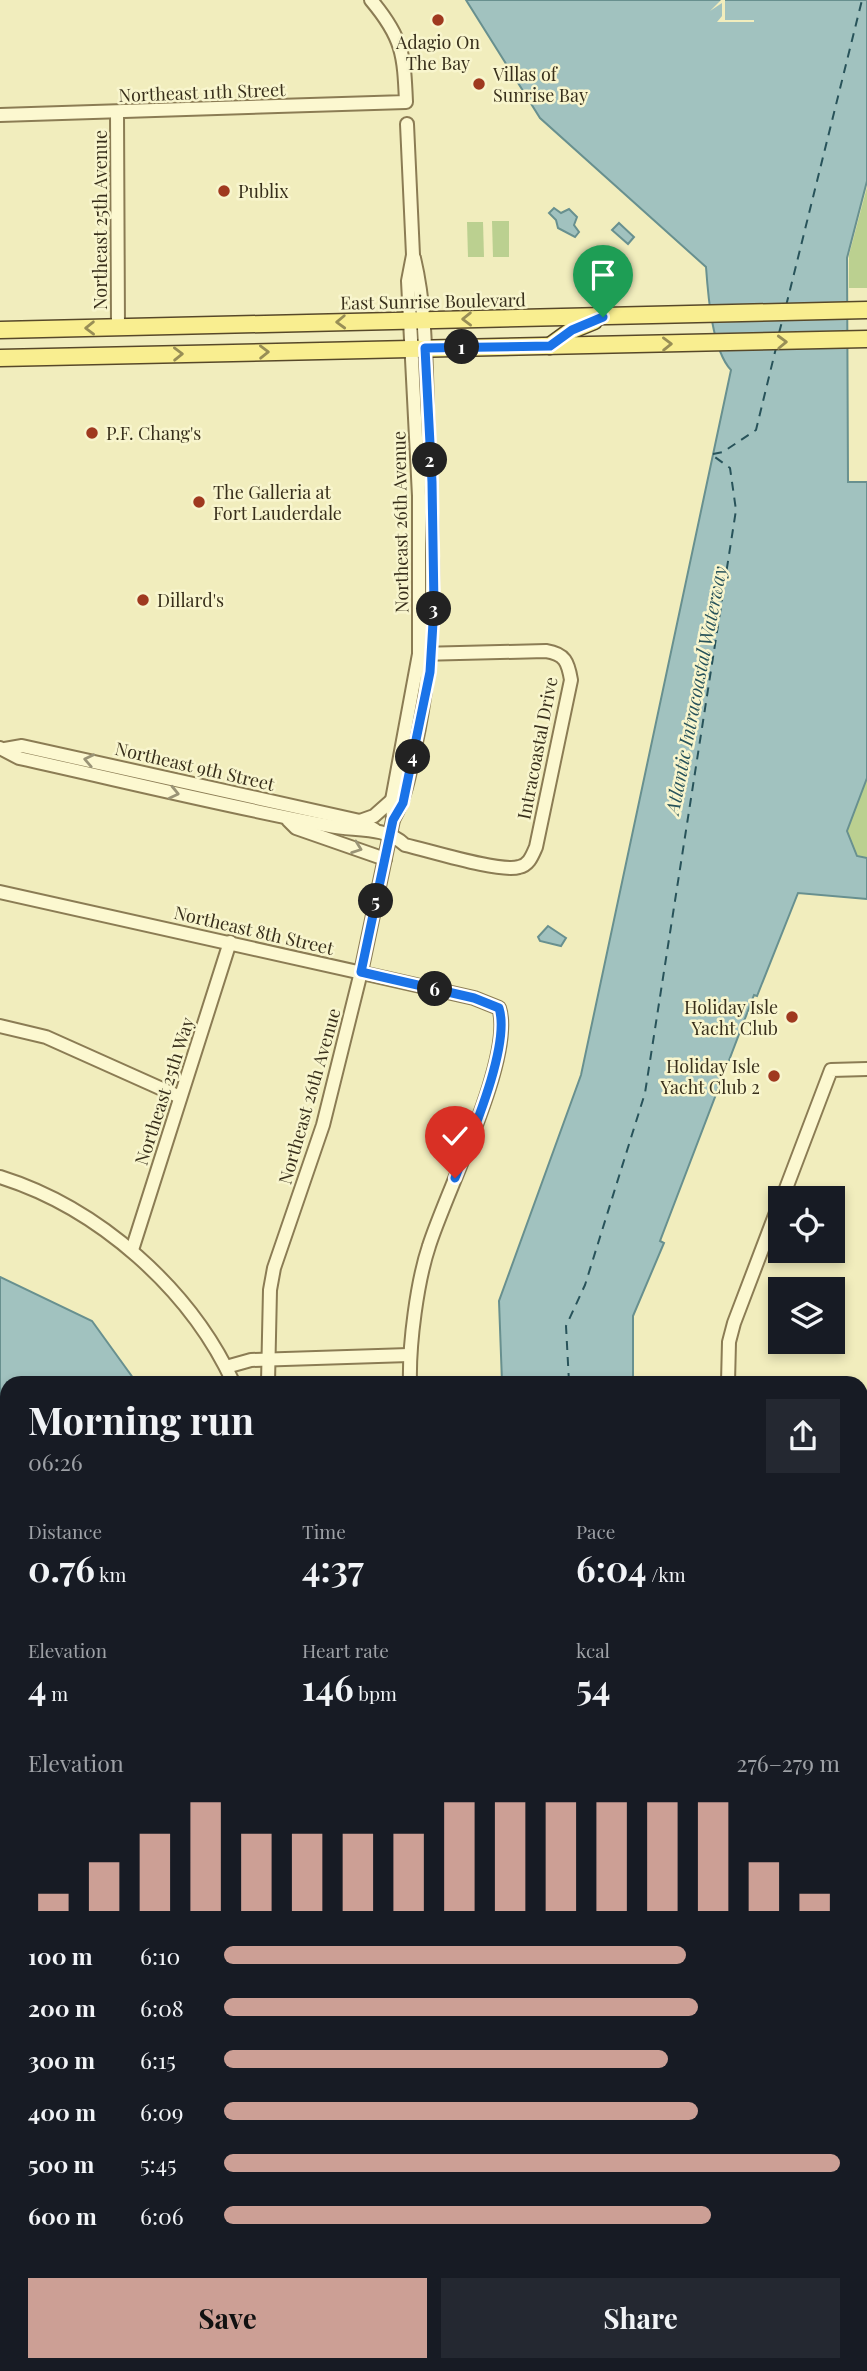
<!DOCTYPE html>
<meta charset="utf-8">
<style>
body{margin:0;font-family:"Playfair Display",serif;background:#242831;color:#f1f3f6;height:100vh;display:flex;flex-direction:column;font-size:26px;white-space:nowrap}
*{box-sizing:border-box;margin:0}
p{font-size:23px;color:#9ea1a6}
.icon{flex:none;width:38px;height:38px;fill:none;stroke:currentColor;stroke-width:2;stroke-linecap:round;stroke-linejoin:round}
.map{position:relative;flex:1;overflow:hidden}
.side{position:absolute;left:0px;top:1376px;width:868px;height:996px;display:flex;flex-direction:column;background:#171b24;border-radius:21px 21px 0 0;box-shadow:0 4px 10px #0003}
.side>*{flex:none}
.tools{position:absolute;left:768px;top:1186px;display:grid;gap:14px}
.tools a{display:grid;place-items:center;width:77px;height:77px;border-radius:0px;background:#171b24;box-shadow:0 4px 10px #0003;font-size:35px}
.pin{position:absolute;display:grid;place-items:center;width:60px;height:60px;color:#fff;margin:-72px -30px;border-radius:50% 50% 50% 0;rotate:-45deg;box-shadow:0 0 7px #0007}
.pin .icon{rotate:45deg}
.km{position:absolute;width:35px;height:35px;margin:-18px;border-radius:50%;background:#222;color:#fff;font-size:19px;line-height:35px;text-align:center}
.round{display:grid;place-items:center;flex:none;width:74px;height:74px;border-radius:0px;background:#242831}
.headline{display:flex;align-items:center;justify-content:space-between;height:119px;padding:0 28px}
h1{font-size:38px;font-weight:700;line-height:52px}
.figures{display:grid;grid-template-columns:repeat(3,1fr);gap:10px;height:119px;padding:7px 28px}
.figures div{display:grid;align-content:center}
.figures b{font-size:35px;font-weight:700}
.figures small{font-size:19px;font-weight:400}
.figures p{font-size:19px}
.chart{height:196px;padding:14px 28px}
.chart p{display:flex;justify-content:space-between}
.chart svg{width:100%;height:126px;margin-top:7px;stroke:#cc9f95;stroke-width:6}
.cta{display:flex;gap:14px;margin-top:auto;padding:14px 28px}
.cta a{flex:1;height:80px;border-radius:0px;background:#cc9f95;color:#111;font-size:28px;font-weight:700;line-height:80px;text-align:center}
.cta a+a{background:#242831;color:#f1f3f6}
ul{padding:0 28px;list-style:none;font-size:23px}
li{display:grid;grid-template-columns:112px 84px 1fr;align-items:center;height:52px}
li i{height:18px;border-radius:9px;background:#cc9f95}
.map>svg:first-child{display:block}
.green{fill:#bbd090}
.water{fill:#a1c2bf;stroke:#68908f;stroke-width:2}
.pier{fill:#f1edbd}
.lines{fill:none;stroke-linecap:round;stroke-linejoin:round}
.ferry{stroke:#28535a;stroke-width:2;stroke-dasharray:9 7;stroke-linecap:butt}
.minor-casing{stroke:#8b7c54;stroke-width:16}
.major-casing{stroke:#574829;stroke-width:19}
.minor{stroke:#fcf8d0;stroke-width:12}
.major{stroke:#f9ee90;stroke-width:16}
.oneway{stroke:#988e56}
.oneway2{stroke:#9a9476}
.route-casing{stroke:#fff;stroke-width:14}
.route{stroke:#1a73e8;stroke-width:9}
.poi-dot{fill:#9f391f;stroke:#f8f5cd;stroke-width:2.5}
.labels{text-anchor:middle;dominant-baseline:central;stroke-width:5;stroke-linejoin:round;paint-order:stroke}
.poi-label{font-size:18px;fill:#382f1b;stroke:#f8f5cd;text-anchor:start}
.street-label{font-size:18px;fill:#382f1b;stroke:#f8f5cd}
.water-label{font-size:19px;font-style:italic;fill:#28535a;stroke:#f8f5cd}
</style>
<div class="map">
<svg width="867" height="2371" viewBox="0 0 867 2371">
<rect width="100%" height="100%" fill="#f1edbd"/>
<g class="green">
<polygon points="867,187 867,288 849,288 849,255"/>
<polygon points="492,221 509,221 509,257 493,257"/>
<polygon points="467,222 483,222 484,257 468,257"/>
<polygon points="867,778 867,858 857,856 847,831"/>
</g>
<g class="water">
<path d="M466,0H867V181L847,258L848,482H867V778L847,831L857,856L867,858V899L798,893L757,996L754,995L660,1241L664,1243L633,1316V1382H502L499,1301L581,1075L731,370C712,350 708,295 706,267L540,118Z"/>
<polygon points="554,208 561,213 569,209 577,217 574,225 579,232 575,237 558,228 556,220 549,213"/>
<polygon points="619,223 634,237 628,244 612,230"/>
<polygon points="548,926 566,938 561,946 540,941 538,937"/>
<polygon points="0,1277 92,1321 136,1382 7,1382 7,1464 5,1455 0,1452"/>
<polygon points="7,1713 7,1925 0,1914 0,1715"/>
<polygon points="862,1942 867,1947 867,2371 793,2371 774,2364 861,2364"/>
<polygon points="0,2153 7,2155 7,2191 0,2189"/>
</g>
<polygon class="pier" points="721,0 725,0 725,20 754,20 754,22 717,22 722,16 722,3 710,11"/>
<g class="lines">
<g class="ferry">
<polyline points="786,306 862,0"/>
<polyline points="779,333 783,318"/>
<polyline points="713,454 723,452 756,430 776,348"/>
<polyline points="569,1382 566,1326 585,1285 645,1093 736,510 730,468 712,455"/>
<polyline points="861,2074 867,2081"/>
</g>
<defs>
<g id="minor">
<polyline points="117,112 118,328"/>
<path d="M0,115L406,102C404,55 403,38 371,0"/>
<path d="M0,748L19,758C123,781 225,806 330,826C356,831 385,826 405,845C428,850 500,873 519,867C529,865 532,856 536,847L571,680C568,662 565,654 546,651L419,654"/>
<polyline points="5,749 22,746 360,821 375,830"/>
<path d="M394,818C406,796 410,771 415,747C438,644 433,543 428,439C425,379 428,317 414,258"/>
<polyline points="288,820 296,828 385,859"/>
<polyline points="360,821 374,816 392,800"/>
<path d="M0,892L474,998L499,1008C515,1056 445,1194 429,1246C417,1282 409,1344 410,1382"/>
<polyline points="0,1026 46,1037 180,1097"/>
<path d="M0,1177C99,1208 190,1289 233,1382"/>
<polyline points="782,1199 831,1070 867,1069"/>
<polyline points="132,1250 230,942"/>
<polyline points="226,1367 251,1360 409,1355"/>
<polyline points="268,1382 270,1290 274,1268 323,1125 361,972 393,820 392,800 419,654 419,496 408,281 413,255 407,124"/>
<polyline points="728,1382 729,1342 734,1323 780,1202"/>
<polyline points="861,1465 867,1464"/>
<polyline points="861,1809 867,1804"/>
<polyline points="0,2041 7,2049"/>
<polyline points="0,2263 7,2265"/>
<polyline points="0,2353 7,2352"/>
</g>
<g id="major">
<polyline points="0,330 867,310"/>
<polyline points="550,346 572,330 594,321"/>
<polyline points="0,358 867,339"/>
</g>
</defs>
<use href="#minor" class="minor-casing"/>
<use href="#major" class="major-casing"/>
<use href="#minor" class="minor"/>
<use href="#major" class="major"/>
</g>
<defs><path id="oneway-chevron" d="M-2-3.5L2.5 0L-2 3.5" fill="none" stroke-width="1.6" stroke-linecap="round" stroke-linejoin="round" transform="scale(1.75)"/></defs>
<g class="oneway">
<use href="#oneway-chevron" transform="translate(467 319) rotate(179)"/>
<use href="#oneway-chevron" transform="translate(341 322) rotate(178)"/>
<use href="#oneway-chevron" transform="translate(90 328) rotate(179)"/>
<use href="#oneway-chevron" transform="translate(782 342) rotate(-2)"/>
<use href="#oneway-chevron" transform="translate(667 344) rotate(-1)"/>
<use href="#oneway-chevron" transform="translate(264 352) rotate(-1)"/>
<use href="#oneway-chevron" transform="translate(178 354) rotate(-1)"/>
</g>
<g class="oneway2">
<use href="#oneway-chevron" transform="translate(89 760) rotate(-168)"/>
<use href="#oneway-chevron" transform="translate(174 793) rotate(13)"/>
<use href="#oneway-chevron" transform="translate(357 848) rotate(20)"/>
</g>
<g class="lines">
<defs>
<path id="route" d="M455,1178C470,1139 511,1046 499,1008L474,998L361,972L393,820L403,803L430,672L434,606L432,482L425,348L550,346L572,330L603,317"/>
</defs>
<use href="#route" class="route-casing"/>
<use href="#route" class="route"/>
</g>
<g class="poi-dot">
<circle cx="438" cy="20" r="7"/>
<circle cx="479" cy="84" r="7"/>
<circle cx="224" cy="191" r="7"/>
<circle cx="92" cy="433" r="7"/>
<circle cx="199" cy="502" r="7"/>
<circle cx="143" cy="600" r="7"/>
<circle cx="792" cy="1017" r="7"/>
<circle cx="774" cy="1076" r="7"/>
</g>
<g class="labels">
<g class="poi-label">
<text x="438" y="42" text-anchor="middle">Adagio On<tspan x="438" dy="21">The Bay</tspan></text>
<text x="493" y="74">Villas of<tspan x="493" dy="21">Sunrise Bay</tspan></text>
<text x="238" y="191">Publix</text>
<text x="106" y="433">P.F. Chang's</text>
<text x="213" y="492">The Galleria at<tspan x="213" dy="21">Fort Lauderdale</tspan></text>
<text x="157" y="600">Dillard's</text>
<text x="778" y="1007" text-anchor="end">Holiday Isle<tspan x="778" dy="21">Yacht Club</tspan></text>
<text x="760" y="1066" text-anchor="end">Holiday Isle<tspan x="760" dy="21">Yacht Club 2</tspan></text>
</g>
<g class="street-label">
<text transform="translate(202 92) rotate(-2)">Northeast 11th Street</text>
<text transform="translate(100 220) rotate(-90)">Northeast 25th Avenue</text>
<text transform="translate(433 301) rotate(-1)">East Sunrise Boulevard</text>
<text transform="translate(400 522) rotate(-91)">Northeast 26th Avenue</text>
<text transform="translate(537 748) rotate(-79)">Intracoastal Drive</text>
<text transform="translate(195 766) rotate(13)">Northeast 9th Street</text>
<text transform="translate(254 930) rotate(13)">Northeast 8th Street</text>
<text transform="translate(164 1091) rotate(-72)">Northeast 25th Way</text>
<text transform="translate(309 1096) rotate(-74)">Northeast 26th Avenue</text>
</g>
<g class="water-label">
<text transform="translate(695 690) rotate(-79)">Atlantic Intracoastal Waterway</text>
</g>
</g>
</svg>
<div class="tools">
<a><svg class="icon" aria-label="locate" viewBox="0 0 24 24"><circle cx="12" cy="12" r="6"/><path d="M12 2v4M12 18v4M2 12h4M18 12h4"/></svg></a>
<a><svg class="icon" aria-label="layers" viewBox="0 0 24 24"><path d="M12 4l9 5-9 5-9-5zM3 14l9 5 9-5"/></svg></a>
</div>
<div class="pin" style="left:603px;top:317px;background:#1e9e55"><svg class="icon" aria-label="arrive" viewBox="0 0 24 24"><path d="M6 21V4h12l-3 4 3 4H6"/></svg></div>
<div class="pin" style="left:455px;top:1178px;background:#d93025"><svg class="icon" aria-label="check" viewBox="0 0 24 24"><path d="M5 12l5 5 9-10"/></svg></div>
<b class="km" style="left:462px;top:347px">1</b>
<b class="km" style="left:430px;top:460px">2</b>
<b class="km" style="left:434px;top:609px">3</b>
<b class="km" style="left:413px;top:757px">4</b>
<b class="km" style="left:376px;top:901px">5</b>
<b class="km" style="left:435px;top:989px">6</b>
<section class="side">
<div class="headline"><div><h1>Morning run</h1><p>06:26</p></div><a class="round"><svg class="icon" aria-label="share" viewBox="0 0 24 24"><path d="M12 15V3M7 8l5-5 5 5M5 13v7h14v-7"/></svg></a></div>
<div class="figures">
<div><p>Distance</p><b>0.76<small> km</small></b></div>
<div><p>Time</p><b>4:37</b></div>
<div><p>Pace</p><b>6:04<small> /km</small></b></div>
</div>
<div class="figures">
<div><p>Elevation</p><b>4<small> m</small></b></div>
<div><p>Heart rate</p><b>146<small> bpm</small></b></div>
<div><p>kcal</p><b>54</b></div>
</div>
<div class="chart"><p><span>Elevation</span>276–279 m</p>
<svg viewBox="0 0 160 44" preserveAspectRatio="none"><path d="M5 44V38M15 44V27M25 44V17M35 44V6M45 44V17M55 44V17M65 44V17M75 44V17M85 44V6M95 44V6M105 44V6M115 44V6M125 44V6M135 44V6M145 44V27M155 44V38"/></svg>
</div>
<ul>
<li><b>100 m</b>6:10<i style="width:75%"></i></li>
<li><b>200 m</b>6:08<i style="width:77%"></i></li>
<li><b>300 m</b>6:15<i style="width:72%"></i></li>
<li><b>400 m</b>6:09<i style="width:77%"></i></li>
<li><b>500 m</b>5:45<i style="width:100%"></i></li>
<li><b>600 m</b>6:06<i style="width:79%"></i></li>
</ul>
<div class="cta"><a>Save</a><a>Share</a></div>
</section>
</div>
